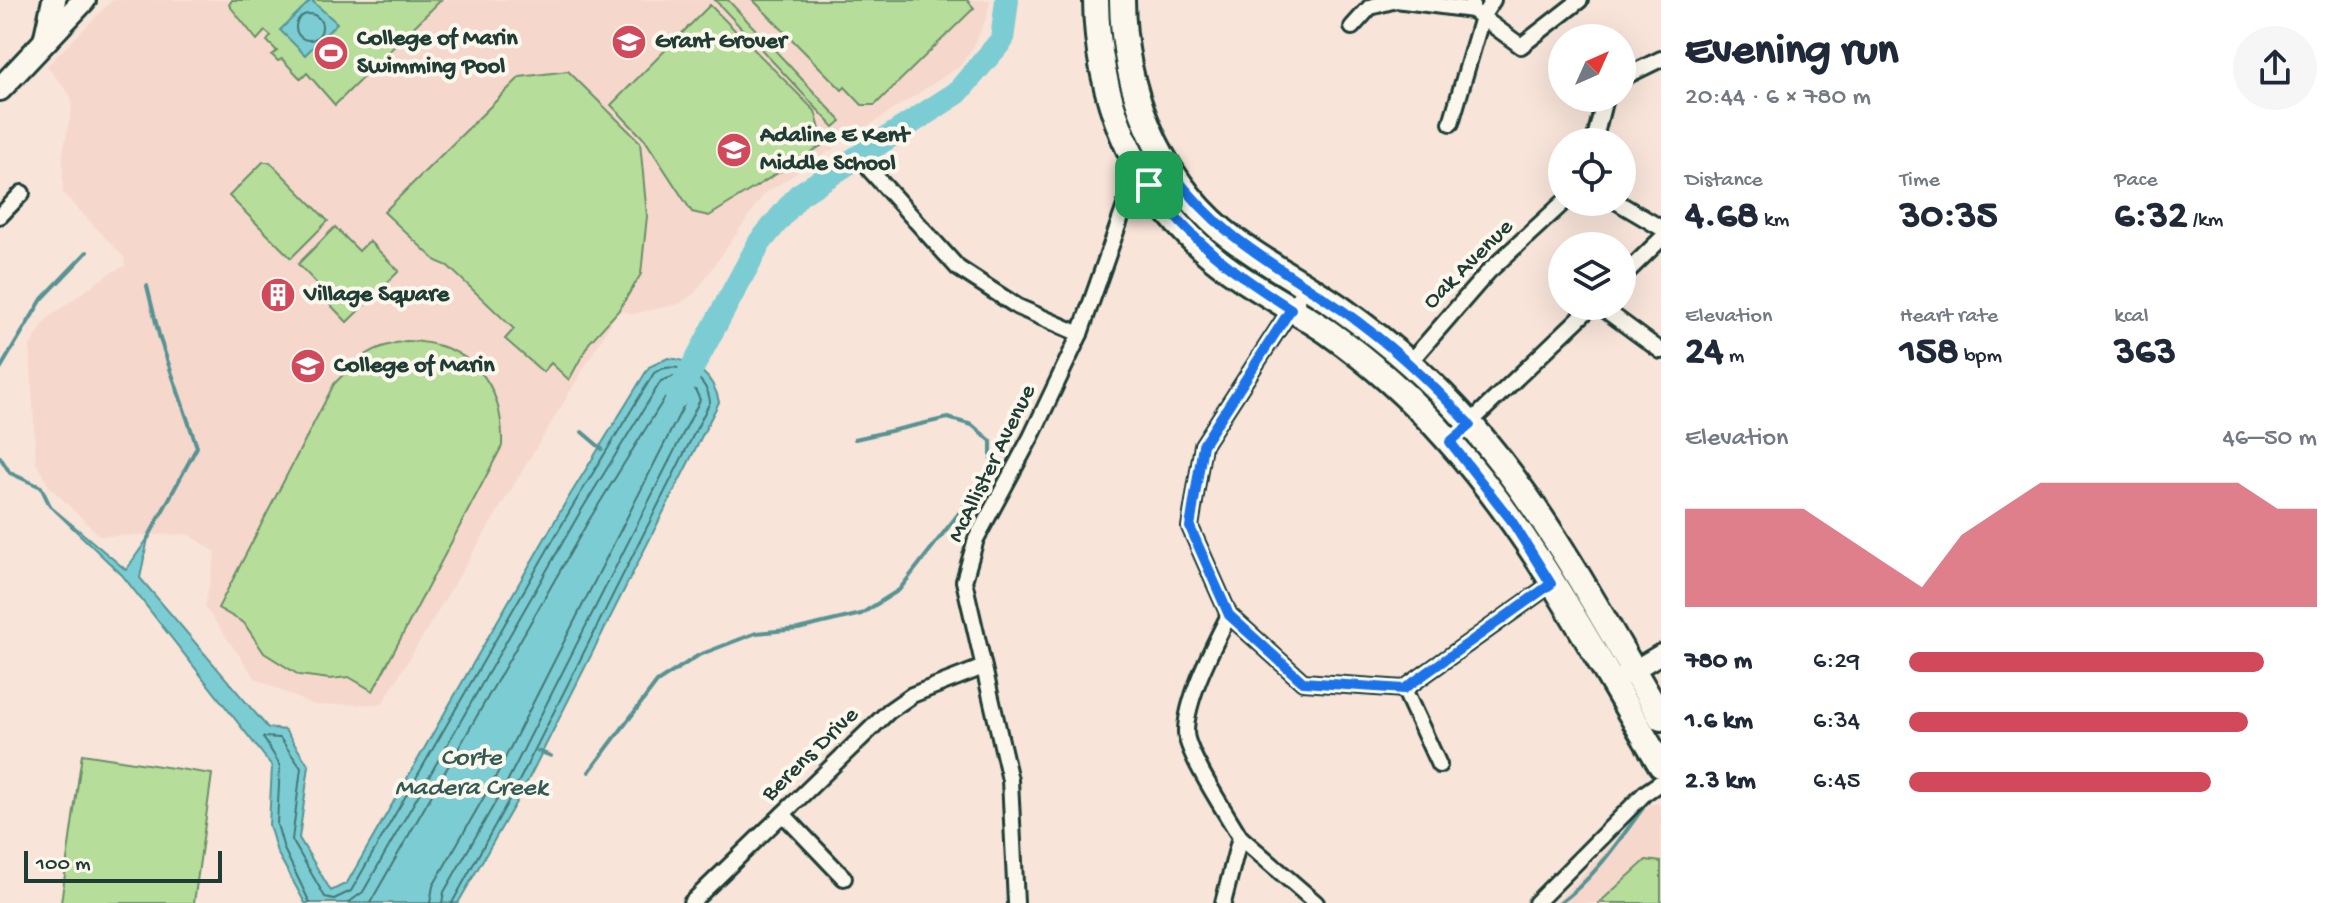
<!DOCTYPE html>
<meta charset="utf-8">
<style>
body{margin:0;font-family:"Gochi Hand",sans-serif;background:#f6f6f7;color:#1f2937;height:100vh;display:flex;flex-direction:column;font-size:30px;white-space:nowrap}
*{box-sizing:border-box;margin:0}
p{font-size:26px;color:#747a83}
.icon{flex:none;width:44px;height:44px;fill:none;stroke:currentColor;stroke-width:2;stroke-linecap:round;stroke-linejoin:round}
.map{position:relative;flex:1;overflow:hidden}
.details{display:flex;flex-direction:column;background:#fff;width:680px}
.details>*{flex:none}
.needle{width:52px;rotate:45deg}
.fabs{position:absolute;left:1548px;top:24px;display:grid;gap:16px}
.fabs a{display:grid;place-items:center;width:88px;height:88px;border-radius:50%;background:#fff;box-shadow:0 8px 32px #0002;font-size:40px}
.scale{position:absolute;left:24px;bottom:20px;width:198px;box-sizing:border-box;padding-left:8px;border:4px solid #1f3d34;border-top:0;font-size:22px;line-height:28px;white-space:nowrap;color:#1f3d34;-webkit-text-stroke:6px #fbf7ec;paint-order:stroke}
.pin{position:absolute;display:grid;place-items:center;width:68px;height:68px;color:#fff;margin:-34px;border-radius:16px;box-shadow:0 4px 12px #0006}
.round{display:grid;place-items:center;flex:none;width:84px;height:84px;border-radius:42px;background:#f6f6f7}
.summary{display:flex;align-items:center;justify-content:space-between;height:136px;padding:0 24px}
h1{font-size:44px;font-weight:700;line-height:60px}
.metrics{display:grid;grid-template-columns:repeat(3,1fr);gap:12px;height:136px;padding:8px 24px}
.metrics div{display:grid;align-content:center}
.metrics b{font-size:40px;font-weight:700}
.metrics small{font-size:22px;font-weight:400}
.metrics p{font-size:22px}
.chart{height:224px;padding:16px 24px}
.chart p{display:flex;justify-content:space-between}
.chart svg{width:100%;height:144px;margin-top:8px;fill:#d1495b;opacity:.7}
ul{padding:0 24px;list-style:none;font-size:26px}
li{display:grid;grid-template-columns:128px 96px 1fr;align-items:center;height:60px}
li i{height:20px;border-radius:10px;background:#d1495b}
main{display:flex;flex:1;min-height:0}
.map>svg:first-child{display:block}
.built{fill:#f6d7cc}
.garden{fill:#b6de9a;stroke:#6a8e67;stroke-width:2}
.water{fill:#7bcdd3;stroke:#569393;stroke-width:2}
.lines{fill:none;stroke-linecap:round;stroke-linejoin:round}
.shore{stroke:#447774;stroke-width:2}
.stream{stroke:#569393;stroke-width:4}
.river{stroke:#7bcdd3;stroke-width:24}
.minor-casing{stroke:#1f3d34;stroke-width:20}
.tertiary-casing{stroke:#1f3d34;stroke-width:24}
.secondary-casing{stroke:#1f3d34;stroke-width:28}
.primary-casing{stroke:#1f3d34;stroke-width:30}
.minor{stroke:#fbf7ec;stroke-width:14}
.tertiary{stroke:#fbf7ec;stroke-width:18}
.secondary{stroke:#fbf7ec;stroke-width:22}
.primary{stroke:#fbf7ec;stroke-width:24}
.route-casing{stroke:#fff;stroke-width:16}
.route{stroke:#1a73e8;stroke-width:10}
.labels{text-anchor:middle;dominant-baseline:central;stroke-width:8;stroke-linejoin:round;paint-order:stroke}
.poi-label{font-size:24px;font-weight:bold;fill:#1f3d34;stroke:#fbf7ec;text-anchor:start}
.street-label{font-size:24px;fill:#1f3d34;stroke:#fbf7ec}
.water-label{font-size:26px;font-style:italic;fill:#315a54;stroke:#fbf7ec}
</style>
<main>
<div class="map">
<svg width="1661" height="903" viewBox="0 0 1661 903">
<rect width="100%" height="100%" fill="#f8e4d9"/>
<filter id="ink" filterUnits="userSpaceOnUse"><feTurbulence type="fractalNoise" baseFrequency=".0125" numOctaves="2"/><feDisplacementMap in="SourceGraphic" scale="16" xChannelSelector="R" yChannelSelector="G"/><feConvolveMatrix kernelMatrix="1 2 1 2 8 2 1 2 1" color-interpolation-filters="sRGB"/></filter>
<g filter="url(#ink)">
<g class="built">
<polygon points="113,0 990,0 987,16 975,44 960,66 764,194 695,293 679,304 632,314 619,310 382,704 313,705 256,679 205,607 216,552 188,534 100,536 49,486 36,463 30,346 48,318 110,273 125,266 124,257 63,193 63,154 72,107 71,96 47,66"/>
<polygon points="1649,804 1658,804 1661,809 1661,903 1556,903"/>
</g>
<g class="garden">
<polygon points="232,0 441,0 335,105 307,73 301,79 282,59 278,61 272,55 277,51 267,41 271,36 265,31 257,40 229,5"/>
<polygon points="715,0 728,0 841,121 834,127"/>
<polygon points="753,0 967,0 974,8 875,105 862,105 845,87 842,90"/>
<polygon points="710,5 815,111 824,144 709,216 692,212 645,140 611,105"/>
<polygon points="568,71 640,142 647,216 641,274 619,310 589,343 569,380 551,363 543,372 505,339 514,329 448,266 436,261 384,212 520,77"/>
<polygon points="263,162 270,162 328,221 291,258 229,196"/>
<polygon points="335,227 359,251 369,241 399,271 347,322 318,292 321,288 298,264"/>
<path d="M406,341C471,342 504,383 502,446L373,691L349,677L330,679L299,675L264,653L244,623L218,608L334,384C359,358 369,347 406,341Z"/>
<polygon points="82,754 212,774 194,903 61,903"/>
<polygon points="1646,860 1661,862 1661,903 1599,903"/>
</g>
<g class="water">
<polygon points="311,0 337,23 305,55 280,30"/>
<path d="M668,358C694,360 714,376 719,402L523,790L458,903H305L277,852L269,825L272,766L122,575L50,506L126,570L148,538L140,578L268,728L285,730L309,766L299,838L331,891L347,883L564,505L649,367Z"/>
</g>
<g class="lines">
<g class="shore">
<circle cx="309" cy="27" r="13"/>
<path d="M310,903L284,849L277,824L280,765L263,737L280,738L301,768L292,840L325,897L334,899L351,891L571,509L654,373C676,358 708,376 710,402L516,787L452,903"/>
<polyline points="348,903 363,892 579,514 661,381 675,376 694,387 700,400 507,782 444,892 442,903"/>
<polyline points="370,903 589,520 669,391 674,390 685,396 686,401 496,776 433,886 430,903"/>
</g>
<g class="stream">
<polyline points="147,286 160,339 197,447 148,538"/>
<polyline points="0,369 42,299 87,252"/>
<polyline points="582,432 602,449"/>
<polyline points="0,457 10,473 41,487 50,506"/>
<polyline points="538,751 551,756"/>
<polyline points="589,772 657,682 699,655 756,633 798,629 861,614 899,590 991,472 991,441 972,425 948,418 855,439"/>
<path d="M1560,903C1595,877 1617,843 1643,808"/>
</g>
<polyline class="river" points="677,396 760,242 799,195 957,93 1002,40 1007,0"/>
<defs>
<g id="minor">
<polyline points="1472,0 1472,10 1521,46 1580,0"/>
<polyline points="1352,27 1370,7 1396,0 1472,10"/>
<polyline points="1622,78 1661,59"/>
<polyline points="1451,123 1482,17 1493,0"/>
<polyline points="1594,142 1605,98"/>
<polyline points="870,170 958,268 1018,307 1080,334"/>
<polyline points="1617,202 1661,228"/>
<polyline points="0,216 22,193"/>
<polyline points="1622,277 1661,239"/>
<polyline points="1306,286 1203,445 1190,527 1229,615 1303,682 1404,689 1551,584"/>
<polyline points="1600,306 1661,351"/>
<polyline points="1409,363 1489,271 1564,202"/>
<polyline points="1450,442 1592,306"/>
<polyline points="1404,689 1439,765"/>
<polyline points="783,814 844,878"/>
<polyline points="1240,837 1316,903"/>
<polyline points="691,903 889,711 912,695 981,668"/>
<polyline points="1016,903 1010,780 964,581 976,539 1031,437 1080,334 1126,203 1154,182"/>
<path d="M1223,903L1240,837C1228,816 1186,753 1186,732C1186,698 1214,645 1229,615"/>
<polyline points="1536,903 1645,793 1661,782"/>
</g>
<polyline id="tertiary" points="1624,676 1661,654"/>
<g id="secondary">
<polyline points="45,41 54,0"/>
<polyline points="0,89 84,0"/>
</g>
<g id="primary">
<path d="M1096,0C1097,94 1131,184 1202,248C1240,282 1287,304 1328,332C1373,364 1413,400 1449,441C1535,537 1595,656 1661,765"/>
<path d="M1122,0C1123,86 1156,174 1223,231C1261,262 1305,283 1344,311C1390,344 1433,382 1470,424C1547,512 1602,618 1661,718"/>
</g>
</defs>
<use href="#minor" class="minor-casing"/>
<use href="#tertiary" class="tertiary-casing"/>
<use href="#secondary" class="secondary-casing"/>
<use href="#primary" class="primary-casing"/>
<use href="#minor" class="minor"/>
<use href="#tertiary" class="tertiary"/>
<use href="#secondary" class="secondary"/>
<use href="#primary" class="primary"/>
</g>
</g>
<g class="lines" filter="url(#ink)">
<defs>
<path id="route" d="M1171,171C1221,239 1274,263 1342,310C1389,343 1431,382 1470,425L1450,442L1511,520L1551,584L1404,689L1303,682L1229,615L1190,527L1203,445L1291,309C1230,270 1193,243 1149,185Z"/>
</defs>
<use href="#route" class="route-casing"/>
<use href="#route" class="route"/>
</g>
<defs>
<symbol id="school-disc" viewBox="-11 -11 22 22"><circle r="9.5" fill="#d1495b" stroke="#fbf7ec"/><path d="M0-5L7-2L0 1L-7-2ZM-4 1L0 2.5L4 1V4Q0 6-4 4Z" fill="#fff"/></symbol>
<symbol id="stadium-disc" viewBox="-11 -11 22 22"><circle r="9.5" fill="#d1495b" stroke="#fbf7ec"/><path d="M0-5a6.5 5 0 1 0 0 10a6.5 5 0 1 0 0-10ZM-3.5-1.8h7v3.6h-7Z" fill="#fff"/></symbol>
<symbol id="building-disc" viewBox="-11 -11 22 22"><circle r="9.5" fill="#d1495b" stroke="#fbf7ec"/><path d="M-4-6H4V6H1V3H-1V6H-4ZM-2.5-4.3h1.7v1.8h-1.7ZM.8-4.3h1.7v1.8H.8ZM-2.5-1h1.7V.8h-1.7ZM.8-1h1.7V.8H.8Z" fill="#fff"/></symbol>
<symbol id="university-disc" viewBox="-11 -11 22 22"><circle r="9.5" fill="#d1495b" stroke="#fbf7ec"/><path d="M0-5L7-2L0 1L-7-2ZM-4 1L0 2.5L4 1V4Q0 6-4 4Z" fill="#fff"/></symbol>
</defs>
<g fill-rule="evenodd">
<use href="#school-disc" x="609" y="22" width="40" height="40"/>
<use href="#stadium-disc" x="311" y="33" width="40" height="40"/>
<use href="#school-disc" x="714" y="130" width="40" height="40"/>
<use href="#building-disc" x="258" y="275" width="40" height="40"/>
<use href="#university-disc" x="288" y="346" width="40" height="40"/>
</g>
<g class="labels">
<g class="poi-label">
<text x="357" y="39">College of Marin<tspan x="357" dy="28">Swimming Pool</tspan></text>
<text x="655" y="42">Grant Grover</text>
<text x="760" y="136">Adaline E Kent<tspan x="760" dy="28">Middle School</tspan></text>
<text x="304" y="295">Village Square</text>
<text x="334" y="366">College of Marin</text>
</g>
<g class="street-label">
<text transform="translate(1469 265) rotate(-45)">Oak Avenue</text>
<text transform="translate(993 464) rotate(-64)">McAllister Avenue</text>
<text transform="translate(811 755) rotate(-44)">Berens Drive</text>
</g>
<g class="water-label">
<text x="471" y="759">Corte<tspan x="471" dy="30">Madera Creek</tspan></text>
</g>
</g>
</svg>
<div class="fabs">
<a><svg class="needle" viewBox="-14 -14 28 28"><path d="M0-13l5 13h-10z" fill="#e53935"/><path d="M0 13l5-13h-10z" fill="#747a83"/></svg></a>
<a><svg class="icon" aria-label="locate" viewBox="0 0 24 24"><circle cx="12" cy="12" r="6"/><path d="M12 2v4M12 18v4M2 12h4M18 12h4"/></svg></a>
<a><svg class="icon" aria-label="layers" viewBox="0 0 24 24"><path d="M12 4l9 5-9 5-9-5zM3 14l9 5 9-5"/></svg></a>
</div>
<div class="scale">100 m</div>
<div class="pin" style="left:1149px;top:185px;background:#1e9e55"><svg class="icon" aria-label="arrive" viewBox="0 0 24 24"><path d="M6 21V4h12l-3 4 3 4H6"/></svg></div>
</div>
<section class="details">
<div class="summary"><div><h1>Evening run</h1><p>20:44 · 6 × 780 m</p></div><a class="round"><svg class="icon" aria-label="share" viewBox="0 0 24 24"><path d="M12 15V3M7 8l5-5 5 5M5 13v7h14v-7"/></svg></a></div>
<div class="metrics">
<div><p>Distance</p><b>4.68<small> km</small></b></div>
<div><p>Time</p><b>30:35</b></div>
<div><p>Pace</p><b>6:32<small> /km</small></b></div>
</div>
<div class="metrics">
<div><p>Elevation</p><b>24<small> m</small></b></div>
<div><p>Heart rate</p><b>158<small> bpm</small></b></div>
<div><p>kcal</p><b>363</b></div>
</div>
<div class="chart"><p><span>Elevation</span>46–50 m</p>
<svg viewBox="0 0 160 44" preserveAspectRatio="none"><path d="M0 44V14L10 14L20 14L30 14L40 22L50 30L60 38L70 22L80 14L90 6L100 6L110 6L120 6L130 6L140 6L150 14L160 14V44z"/></svg>
</div>
<ul>
<li><b>780 m</b>6:29<i style="width:87%"></i></li>
<li><b>1.6 km</b>6:34<i style="width:83%"></i></li>
<li><b>2.3 km</b>6:45<i style="width:74%"></i></li>
</ul>
</section>
</main>
